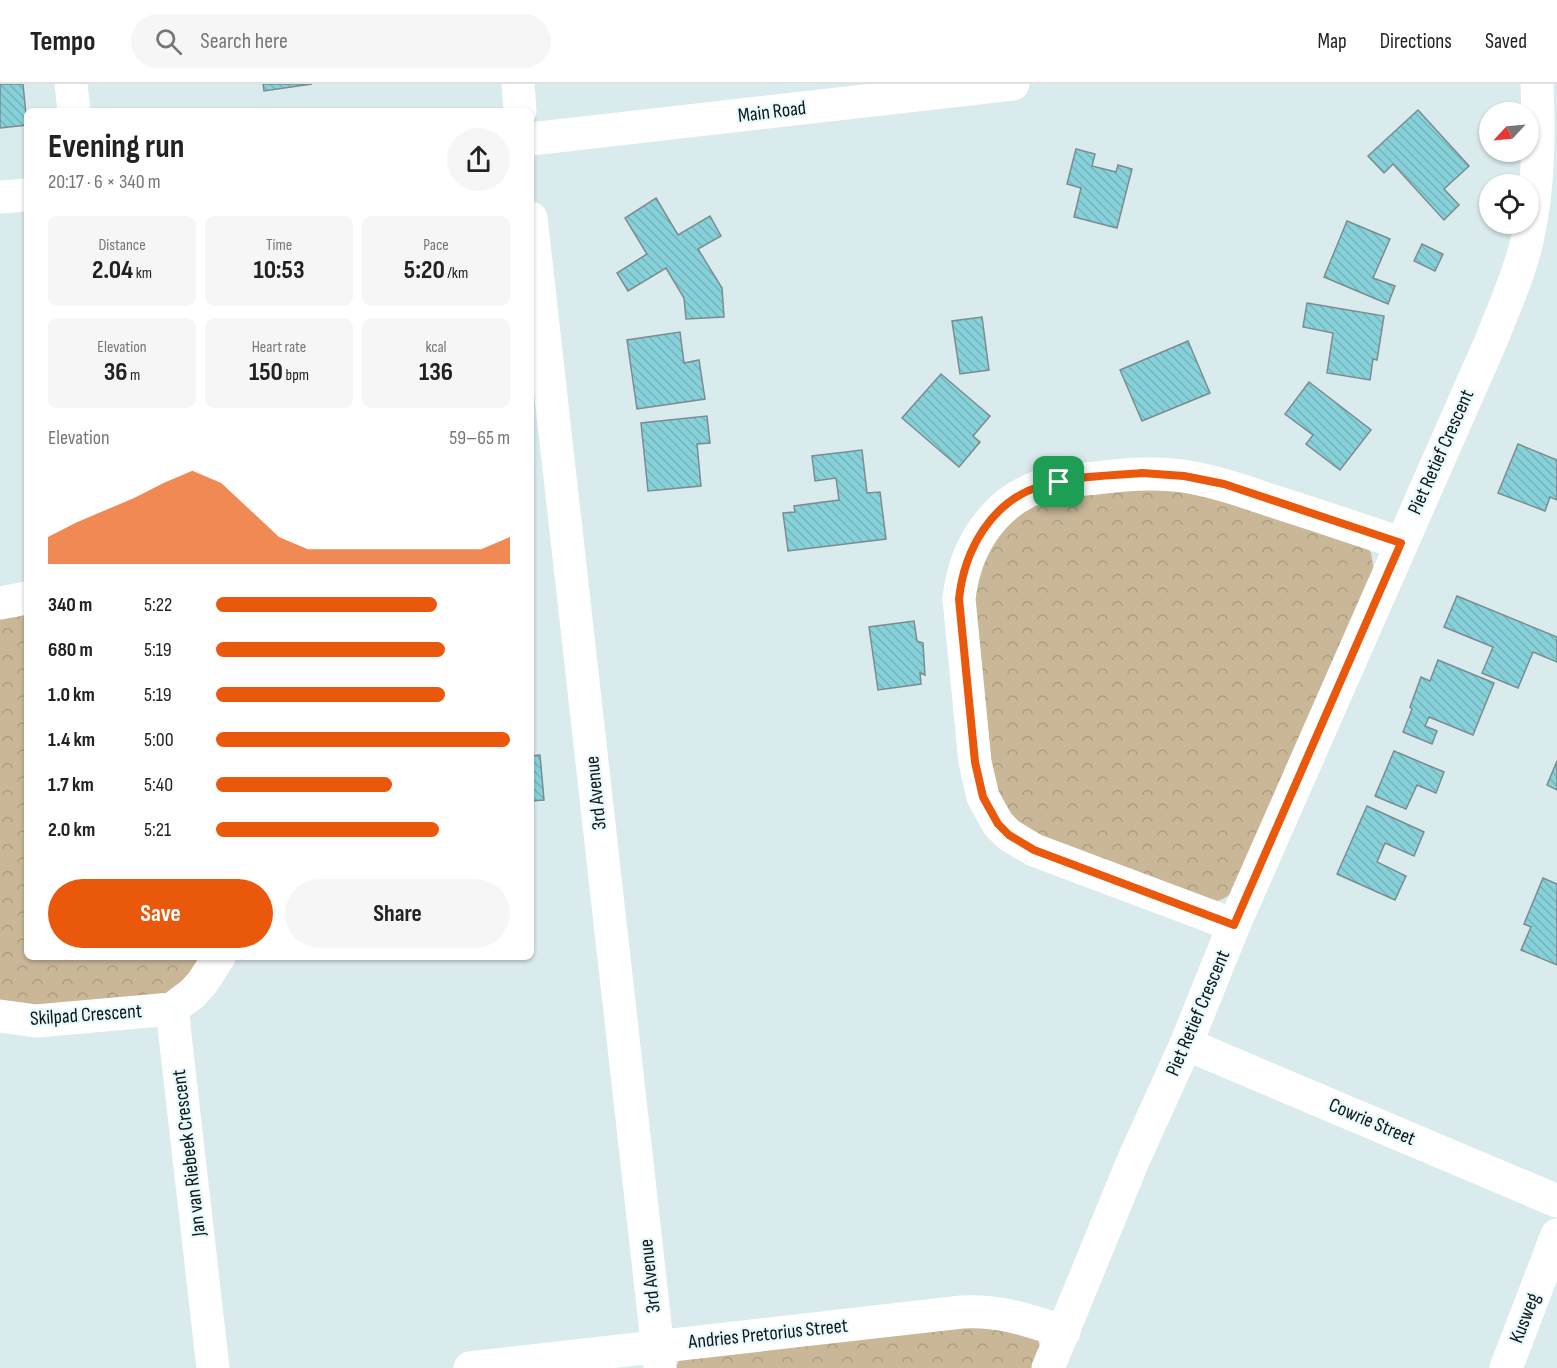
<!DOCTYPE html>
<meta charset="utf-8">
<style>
body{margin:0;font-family:"Sofia Sans Condensed",sans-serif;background:#f6f6f6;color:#222;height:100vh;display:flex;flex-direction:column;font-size:22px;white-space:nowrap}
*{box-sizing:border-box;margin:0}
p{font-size:20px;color:#767676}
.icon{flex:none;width:33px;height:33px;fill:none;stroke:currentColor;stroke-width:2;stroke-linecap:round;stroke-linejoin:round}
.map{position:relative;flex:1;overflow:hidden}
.drawer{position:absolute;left:24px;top:24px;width:510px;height:852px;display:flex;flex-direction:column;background:#fff;border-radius:9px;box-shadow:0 2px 4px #0004}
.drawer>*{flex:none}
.needle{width:39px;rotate:244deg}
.tools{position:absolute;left:1479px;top:18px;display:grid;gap:12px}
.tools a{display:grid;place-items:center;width:60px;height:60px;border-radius:50%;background:#fff;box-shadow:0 2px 4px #0004;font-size:30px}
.pin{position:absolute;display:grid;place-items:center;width:51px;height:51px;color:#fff;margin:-26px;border-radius:12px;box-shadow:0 3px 9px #0006}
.round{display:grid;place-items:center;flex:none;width:63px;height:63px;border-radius:32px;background:#f6f6f6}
.summary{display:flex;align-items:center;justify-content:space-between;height:102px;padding:0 24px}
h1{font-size:33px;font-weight:700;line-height:45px}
.metrics{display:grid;grid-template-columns:repeat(3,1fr);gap:9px;height:102px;padding:6px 24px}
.metrics div{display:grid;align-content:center;border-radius:9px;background:#f6f6f6;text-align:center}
.metrics b{font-size:26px;font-weight:700}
.metrics small{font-size:16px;font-weight:400}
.metrics p{font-size:16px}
.chart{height:168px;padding:12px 24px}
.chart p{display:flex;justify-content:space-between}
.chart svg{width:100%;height:108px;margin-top:6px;fill:#ea580c;opacity:.7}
.cta{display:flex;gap:12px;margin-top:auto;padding:12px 24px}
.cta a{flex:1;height:69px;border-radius:36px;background:#ea580c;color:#fff;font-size:24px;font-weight:700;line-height:69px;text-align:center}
.cta a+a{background:#f6f6f6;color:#222}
ul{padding:0 24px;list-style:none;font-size:20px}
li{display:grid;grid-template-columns:96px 72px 1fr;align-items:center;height:45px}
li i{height:15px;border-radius:8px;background:#ea580c}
header{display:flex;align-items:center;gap:36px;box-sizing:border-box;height:84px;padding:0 30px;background:#fff;border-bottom:2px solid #e0e0e0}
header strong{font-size:28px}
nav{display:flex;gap:33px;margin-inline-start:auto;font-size:21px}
.search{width:420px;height:54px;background:#f6f6f6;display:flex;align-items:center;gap:15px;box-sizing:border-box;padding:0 21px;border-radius:33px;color:#767676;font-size:22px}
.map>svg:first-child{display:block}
.park{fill:url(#park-crowns)}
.building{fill:url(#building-back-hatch);stroke:#7c8c8e;stroke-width:1.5}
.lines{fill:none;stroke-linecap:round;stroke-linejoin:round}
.minor{stroke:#fff;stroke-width:33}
.route-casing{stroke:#fff;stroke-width:12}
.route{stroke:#ea580c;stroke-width:8}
.labels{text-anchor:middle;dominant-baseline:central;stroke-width:4.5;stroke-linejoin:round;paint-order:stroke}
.street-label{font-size:20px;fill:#101617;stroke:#e7f9fb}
</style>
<header>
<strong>Tempo</strong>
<div class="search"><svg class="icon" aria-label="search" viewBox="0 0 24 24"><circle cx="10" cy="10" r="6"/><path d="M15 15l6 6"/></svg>Search here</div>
<nav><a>Map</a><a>Directions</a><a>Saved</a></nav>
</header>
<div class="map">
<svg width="1557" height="1284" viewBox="0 0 1557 1284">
<defs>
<pattern id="park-crowns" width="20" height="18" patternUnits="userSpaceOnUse" patternTransform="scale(1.5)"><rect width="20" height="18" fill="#cab798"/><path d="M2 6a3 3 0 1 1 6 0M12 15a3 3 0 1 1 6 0" fill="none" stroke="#ac9d82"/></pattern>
<pattern id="building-back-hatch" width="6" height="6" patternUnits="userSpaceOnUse" patternTransform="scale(1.5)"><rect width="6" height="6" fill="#87d2da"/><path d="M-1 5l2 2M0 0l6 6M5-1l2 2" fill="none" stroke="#74b4ba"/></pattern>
</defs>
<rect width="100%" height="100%" fill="#daebed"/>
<g class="park">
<path d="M1115,404L1192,407L1366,461L1371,469L1374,487L1236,805C1228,813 1221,817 1210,818L1029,751L994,711L969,519L988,460L1035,417Z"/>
<polygon points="27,523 27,873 207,873 172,910 0,924 0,527"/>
<polygon points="983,1239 1038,1256 1040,1264 1034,1284 675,1284 680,1275"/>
</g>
<g class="building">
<polygon points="0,0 23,0 27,41 0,44"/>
<polygon points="263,0 312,0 264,7"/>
<polygon points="1418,26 1469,82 1444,105 1459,121 1444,136 1393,80 1384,89 1368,72"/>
<polygon points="1076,65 1095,70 1092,82 1116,88 1118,81 1132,85 1117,144 1074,133 1081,104 1067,100"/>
<polygon points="656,114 678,151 710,132 721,152 698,165 722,204 724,233 686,235 684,214 666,184 628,207 617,189 647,170 625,134"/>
<polygon points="1347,137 1390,155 1373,194 1395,202 1388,220 1324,193"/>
<polygon points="1422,160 1443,170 1435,187 1414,177"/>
<polygon points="1307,219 1384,232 1377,276 1373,275 1370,296 1327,289 1333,249 1303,243"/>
<polygon points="982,233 989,286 960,290 952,237"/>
<polygon points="680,248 684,279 699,276 705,315 637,325 627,256"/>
<polygon points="1188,257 1210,309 1142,337 1120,286"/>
<polygon points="941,290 990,332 973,352 980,358 959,383 902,334"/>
<polygon points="1309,298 1371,346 1340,386 1306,360 1313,351 1285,330"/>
<polygon points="707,332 710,359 697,360 701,402 648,407 641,339"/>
<polygon points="1518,360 1557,376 1557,416 1550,413 1545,427 1498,409"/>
<polygon points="862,366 867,409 880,408 886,455 788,467 783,429 795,428 794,422 839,416 836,394 815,397 812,372"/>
<polygon points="1457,512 1557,553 1557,578 1533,568 1518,604 1482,589 1493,563 1444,543"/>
<polygon points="914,537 917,557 923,559 925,591 920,589 921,600 878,606 869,543"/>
<polygon points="1438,576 1494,599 1473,651 1429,633 1425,642 1437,647 1432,660 1403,648 1412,625 1410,623 1421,593 1430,597"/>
<polygon points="1394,667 1444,688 1436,709 1417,701 1406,725 1375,712"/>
<polygon points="540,671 544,716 531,717 531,672"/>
<polygon points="1557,677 1557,706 1547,701"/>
<polygon points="1367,722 1424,748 1414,772 1385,759 1377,778 1406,792 1395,816 1337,790"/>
<polygon points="1543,794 1557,800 1557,881 1521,866 1531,843 1524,840"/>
</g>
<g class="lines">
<g class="minor">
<polyline points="71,0 74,27"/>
<polyline points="518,0 520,27"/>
<polyline points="531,55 1013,0"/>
<polyline points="0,113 27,111"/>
<polyline points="531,134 660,1284"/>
<polyline points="0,519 27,514"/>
<path d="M1234,841L1034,766L1009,751L998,740L983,713L975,678L959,515C964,467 990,421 1038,403C1057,396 1078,396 1097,394C1126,390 1153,388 1183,392C1216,397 1248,409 1279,419C1320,432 1360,446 1401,459"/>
<polyline points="172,925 213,1284"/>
<polyline points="0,932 36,937 172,925 192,910 202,899 219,873"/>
<polyline points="1186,960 1557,1117"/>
<path d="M470,1284L962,1228C1001,1226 1028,1236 1064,1248"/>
<path d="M1048,1284L1133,1077L1186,960L1234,841L1491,257C1504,224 1519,191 1527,157C1539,104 1539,53 1537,0"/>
<polyline points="1506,1284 1557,1151"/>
</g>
</g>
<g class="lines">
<defs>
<path id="route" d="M1142,389L1184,392L1224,400L1401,459L1234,841L1034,766L1009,751L998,740L983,713L975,678L959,515C964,467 991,417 1041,402C1072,392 1109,392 1142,389Z"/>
</defs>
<use href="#route" class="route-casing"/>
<use href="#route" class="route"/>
</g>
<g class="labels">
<g class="street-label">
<text transform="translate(772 28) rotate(-7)">Main Road</text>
<text transform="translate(1441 368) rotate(-66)">Piet Retief Crescent</text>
<text transform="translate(596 709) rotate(-96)">3rd Avenue</text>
<text transform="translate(1198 929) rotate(-67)">Piet Retief Crescent</text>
<text transform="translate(86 931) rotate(-4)">Skilpad Crescent</text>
<text transform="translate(1372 1038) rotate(23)">Cowrie Street</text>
<text transform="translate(189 1069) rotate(-97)">Jan van Riebeek Crescent</text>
<text transform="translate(650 1192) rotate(-96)">3rd Avenue</text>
<text transform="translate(1525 1234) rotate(-69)">Kusweg</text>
<text transform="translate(768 1250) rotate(-6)">Andries Pretorius Street</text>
</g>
</g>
</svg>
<div class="tools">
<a><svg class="needle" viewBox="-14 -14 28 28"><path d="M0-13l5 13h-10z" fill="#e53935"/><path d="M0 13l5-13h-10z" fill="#767676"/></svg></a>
<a><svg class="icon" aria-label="locate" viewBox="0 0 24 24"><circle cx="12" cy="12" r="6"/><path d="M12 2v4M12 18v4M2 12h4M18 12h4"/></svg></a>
</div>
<div class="pin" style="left:1059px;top:398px;background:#1e9e55"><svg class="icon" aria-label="arrive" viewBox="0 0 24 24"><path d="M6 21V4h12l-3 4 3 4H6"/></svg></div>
<section class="drawer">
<div class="summary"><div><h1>Evening run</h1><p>20:17 · 6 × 340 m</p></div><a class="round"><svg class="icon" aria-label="share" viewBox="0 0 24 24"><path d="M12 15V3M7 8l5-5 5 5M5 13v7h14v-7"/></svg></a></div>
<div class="metrics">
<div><p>Distance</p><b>2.04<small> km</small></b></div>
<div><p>Time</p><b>10:53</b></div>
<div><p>Pace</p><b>5:20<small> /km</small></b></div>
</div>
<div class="metrics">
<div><p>Elevation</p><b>36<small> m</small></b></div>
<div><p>Heart rate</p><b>150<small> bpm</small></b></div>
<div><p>kcal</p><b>136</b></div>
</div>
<div class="chart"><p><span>Elevation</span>59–65 m</p>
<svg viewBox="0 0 160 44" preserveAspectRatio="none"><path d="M0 44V33L10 27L20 22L30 17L40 11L50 6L60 11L70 22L80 33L90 38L100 38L110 38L120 38L130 38L140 38L150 38L160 33V44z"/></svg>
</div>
<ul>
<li><b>340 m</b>5:22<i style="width:75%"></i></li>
<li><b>680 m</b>5:19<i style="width:78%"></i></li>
<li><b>1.0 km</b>5:19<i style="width:78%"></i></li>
<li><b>1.4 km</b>5:00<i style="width:100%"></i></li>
<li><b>1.7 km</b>5:40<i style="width:60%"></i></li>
<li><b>2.0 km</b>5:21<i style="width:76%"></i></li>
</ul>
<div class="cta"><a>Save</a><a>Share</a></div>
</section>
</div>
